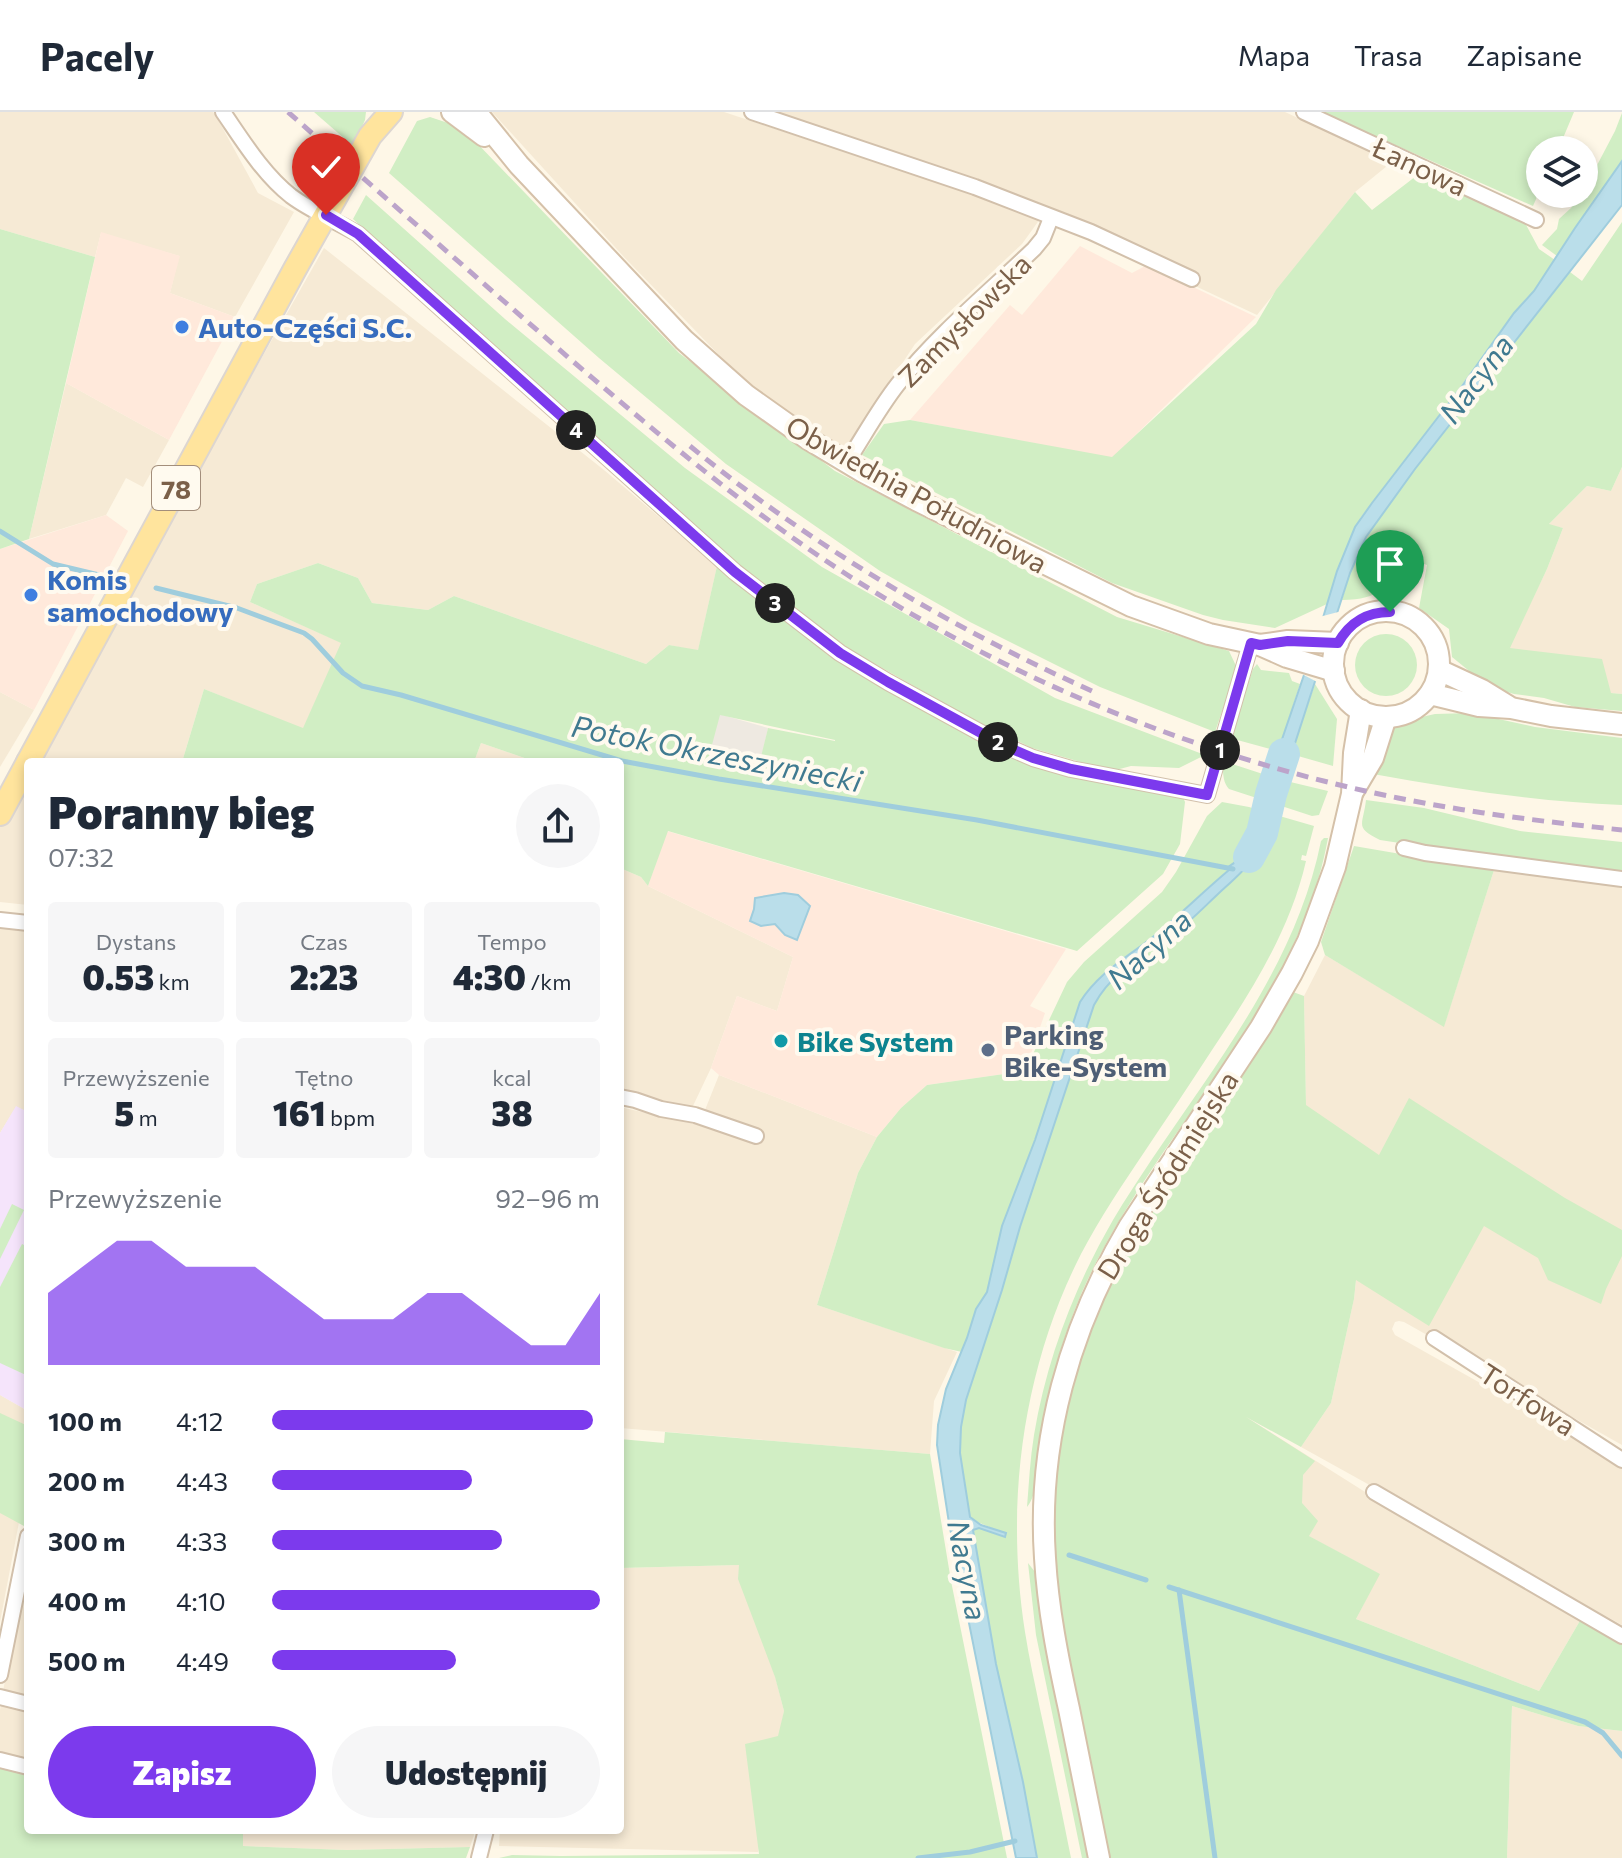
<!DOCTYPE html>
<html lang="pl">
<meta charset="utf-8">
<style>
body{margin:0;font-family:Commissioner,sans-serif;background:#f6f6f7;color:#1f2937;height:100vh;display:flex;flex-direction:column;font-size:30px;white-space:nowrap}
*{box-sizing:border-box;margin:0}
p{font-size:26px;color:#747a83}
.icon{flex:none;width:44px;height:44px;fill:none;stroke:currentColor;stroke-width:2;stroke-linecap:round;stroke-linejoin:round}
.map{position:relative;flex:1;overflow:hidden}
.panel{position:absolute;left:24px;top:646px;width:600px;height:1076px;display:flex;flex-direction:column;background:#fff;border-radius:8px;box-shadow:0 4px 12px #0003}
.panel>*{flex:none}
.tools{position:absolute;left:1526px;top:24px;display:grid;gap:16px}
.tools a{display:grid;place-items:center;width:72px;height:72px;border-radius:50%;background:#fff;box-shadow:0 4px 12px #0003;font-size:40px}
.pin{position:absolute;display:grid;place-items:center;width:68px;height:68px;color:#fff;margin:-82px -34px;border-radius:50% 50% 50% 0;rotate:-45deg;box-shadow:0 0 8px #0007}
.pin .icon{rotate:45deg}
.km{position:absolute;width:40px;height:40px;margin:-20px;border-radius:50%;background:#222;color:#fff;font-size:22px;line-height:40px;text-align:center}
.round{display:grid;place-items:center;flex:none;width:84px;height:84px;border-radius:42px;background:#f6f6f7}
.overview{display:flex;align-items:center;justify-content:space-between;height:136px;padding:0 24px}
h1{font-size:44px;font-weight:800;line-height:60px}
.stats{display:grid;grid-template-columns:repeat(3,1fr);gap:12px;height:136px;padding:8px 24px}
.stats div{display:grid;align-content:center;border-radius:8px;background:#f6f6f7;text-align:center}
.stats b{font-size:34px;font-weight:800}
.stats small{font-size:22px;font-weight:400}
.stats p{font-size:22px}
.chart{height:224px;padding:16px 24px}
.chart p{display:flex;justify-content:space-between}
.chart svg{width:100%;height:144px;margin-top:8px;fill:#7c3aed;opacity:.7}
.cta{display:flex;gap:16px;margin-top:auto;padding:16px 24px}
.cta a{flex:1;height:92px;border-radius:48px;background:#7c3aed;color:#fff;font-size:32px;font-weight:800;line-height:92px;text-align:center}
.cta a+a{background:#f6f6f7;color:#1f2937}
ul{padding:0 24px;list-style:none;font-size:26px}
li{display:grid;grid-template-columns:128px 96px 1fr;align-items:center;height:60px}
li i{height:20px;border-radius:10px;background:#7c3aed}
header{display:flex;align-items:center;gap:48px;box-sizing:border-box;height:112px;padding:0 40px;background:#fff;border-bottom:2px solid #e0e1e3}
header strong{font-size:38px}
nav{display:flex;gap:44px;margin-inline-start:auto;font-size:28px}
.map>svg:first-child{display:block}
.residential{fill:#f6ead5}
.commercial{fill:#ffe9db}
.industrial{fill:#eee9e1}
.education{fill:#f5e4fb}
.green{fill:#d1eec4;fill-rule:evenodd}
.water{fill:#badeea;stroke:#9fcddd;stroke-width:2}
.pier{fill:#fef7e7}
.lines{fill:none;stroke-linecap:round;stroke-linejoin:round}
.stream{stroke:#9fcddd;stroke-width:5}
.river{stroke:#badeea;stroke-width:32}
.street-casing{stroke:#d2c0ab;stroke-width:18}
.secondary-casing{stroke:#d5c1a9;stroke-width:24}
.primary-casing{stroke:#ddd6d0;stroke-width:26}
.street{stroke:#fff;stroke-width:14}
.secondary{stroke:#fff;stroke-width:20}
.primary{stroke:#ffe49d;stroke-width:22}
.rail{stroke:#bca4ca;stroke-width:5;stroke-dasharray:12 8;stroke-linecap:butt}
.route-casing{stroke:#fff;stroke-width:16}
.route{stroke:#7c3aed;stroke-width:10}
.shop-dot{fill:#3f7fe0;stroke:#fffaef;stroke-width:3}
.culture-dot{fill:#0f9aa8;stroke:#fffaef;stroke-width:3}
.service-dot{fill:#5c6f8a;stroke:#fffaef;stroke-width:3}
.labels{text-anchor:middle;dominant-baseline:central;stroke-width:8;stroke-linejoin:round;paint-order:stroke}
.shield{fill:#fffaef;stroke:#a38e7b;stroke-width:2}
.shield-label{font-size:26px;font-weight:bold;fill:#7b6049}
.street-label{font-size:28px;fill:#7b6049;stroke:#fffaef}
.shop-label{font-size:28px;font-weight:bold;fill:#366cbe;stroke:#fffaef;text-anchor:start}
.service-label{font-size:28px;font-weight:bold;fill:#4e5e75;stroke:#fffaef;text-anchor:start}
.culture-label{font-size:28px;font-weight:bold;fill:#0d838f;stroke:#fffaef;text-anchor:start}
.water-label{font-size:30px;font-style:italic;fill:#407a90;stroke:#fffaef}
</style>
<header>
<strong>Pacely</strong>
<nav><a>Mapa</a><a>Trasa</a><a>Zapisane</a></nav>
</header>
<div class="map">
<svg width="1622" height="1746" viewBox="0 0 1622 1746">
<rect width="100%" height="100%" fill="#fef7e7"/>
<g class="residential">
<polygon points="0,0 213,0 215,2 258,81 294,100 235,205 170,181 179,144 101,121 95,145 0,117"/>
<polygon points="492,0 724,0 966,80 1040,107 1022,132 915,232 846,337 751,276 624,145"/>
<polygon points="777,0 1285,0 1392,50 1355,80 1257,203 1191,172 1042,93"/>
<polygon points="324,136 604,358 717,454 698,539 669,533 646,552 454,484 428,498 372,491 358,466 318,451 257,472 250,490 342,531 303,617 204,577 182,650 32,650"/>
<polygon points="66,271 169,328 143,375 126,366 106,403 29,427"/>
<polygon points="1622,355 1622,582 1611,581 1509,536 1547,457 1563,416 1548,413 1587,374 1611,379"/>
<polygon points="0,580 34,598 0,655"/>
<polygon points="481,631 536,650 474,650"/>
<polygon points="28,657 28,793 0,790 0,706"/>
<polygon points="620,756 641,765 648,774 793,845 777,899 737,884 711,956 692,996 620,981"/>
<polygon points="1494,758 1582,767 1622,776 1622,1333 1404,1210 1399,1209 1395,1210 1392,1217 1395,1223 1622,1351 1622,1513 1301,1335 1331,1291 1354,1187 1359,1141 1306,993 1304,884 1325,843 1444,914"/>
<polygon points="0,813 28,816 28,1000 16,995 0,1021"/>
<polygon points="719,963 877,1025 858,1061 817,1193 957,1240 934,1289 930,1342 620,1316 620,995 699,1013"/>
<polygon points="0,1283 28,1299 28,1363 0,1510"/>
<polygon points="1219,1288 1408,1407 1581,1507 1539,1579 1356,1507 1379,1462 1189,1360"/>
<polygon points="28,1432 28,1651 0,1644 0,1598"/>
<polygon points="739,1453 775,1564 784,1599 758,1740 499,1734 500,1718 620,1718 620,1456"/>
<polygon points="1512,1594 1578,1614 1622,1619 1622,1746 1507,1746"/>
<polygon points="243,1718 474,1718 474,1723 470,1735 347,1738 242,1734"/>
</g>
<g class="commercial">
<polygon points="101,120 180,144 170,181 235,205 169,328 66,271"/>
<polygon points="1080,134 1132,161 1147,153 1256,205 1112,346 910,308 1010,193 1022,203"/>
<polygon points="106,403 128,419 34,598 0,580 0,437"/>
<polygon points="667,719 1066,837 1030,894 1045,901 1025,959 927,973 901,996 877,1025 719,963 711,956 737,884 777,899 793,845 648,774"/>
</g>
<polygon class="industrial" points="719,602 768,616 760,653 708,644"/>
<polygon class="education" points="16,994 28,1000 28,1299 0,1283 0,1021"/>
<g class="green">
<polygon points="314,0 366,0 365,8 353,34"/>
<polygon points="1321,0 1574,0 1558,38 1540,38 1540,78 1533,94"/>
<polygon points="1622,1 1622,49 1557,144 1542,133 1557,117 1559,107 1571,96 1581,82 1584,82 1584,78 1615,19"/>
<polygon points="430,5 451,12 474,28 679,241 835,359 1117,505 1229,539 1237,556 1215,620 1100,575 970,510 880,459 726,352 599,246 389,61 417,9"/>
<polygon points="1420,61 1524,109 1539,137 1555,148 1534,179 1523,190 1418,332 1361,405 1340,452 1327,492 1275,516 1223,508 1203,503 1112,471 862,343 884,312 910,308 1112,345 1256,212 1276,178 1355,80 1372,98"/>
<polygon points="366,83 505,207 685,356 822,455 1055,586 1205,643 1179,656 1131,654 1112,659 1032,636 972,607 824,523 658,386 353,107"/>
<path d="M1622,110V355L1611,379L1587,374L1549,412L1563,416L1547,457L1510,536L1602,547L1611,581L1622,582V599L1575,595L1544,586L1514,582L1488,574L1475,568L1468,558L1452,545L1449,517L1419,496L1427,453L1401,444C1384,477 1382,487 1342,488L1350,461L1366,425L1372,416L1415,357L1570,160L1582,169Z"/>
<polygon points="0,117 95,145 29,427 0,437"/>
<path d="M318,451L358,466L372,491L428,498L454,484L646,552L669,533L698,538L717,454L796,516L823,535L1005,643L1071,665L1182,683L1185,690L1180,732L1163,762L1077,839L668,719L648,774L641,765L620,756V650H536L481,631L474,650H300L294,646L291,650H182L204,577L303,616L341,531L250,490L257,472ZM720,603L835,628V629L768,616L759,653L709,644Z"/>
<circle cx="1386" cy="553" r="31"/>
<polygon points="1257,552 1261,558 1289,561 1292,569 1300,572 1278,639 1230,626 1253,557"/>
<polygon points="1315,572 1337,607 1333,654 1291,642"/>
<path d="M1471,601L1535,615L1622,626V693C1539,690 1456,677 1373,662L1388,625L1399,610L1435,602Z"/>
<path d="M1223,649L1269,664L1264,680L1277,684L1282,668L1328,679L1319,703L1312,704L1229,677C1222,670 1223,658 1223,649Z"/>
<path d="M1366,688L1424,696L1520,719L1622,730V760L1558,755L1380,728C1354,715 1363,714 1366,688Z"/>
<path d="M1222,690L1249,695L1314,714L1306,744L1302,743L1301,748L1306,749C1290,819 1251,880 1212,938C1190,972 1167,1006 1145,1039C1122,1073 1100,1106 1081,1142C1022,1258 1005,1392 1025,1520C1029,1546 1035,1572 1040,1597C1051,1647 1061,1696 1071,1746H1037L1023,1670L996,1552L973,1418L979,1416L1004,1425C995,1414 983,1415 970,1405L960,1341L961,1315L966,1288L1002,1178L1020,1115L1094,893C1111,861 1143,843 1172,823C1189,811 1203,796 1218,782C1244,758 1263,744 1273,709L1260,705C1254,725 1247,744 1229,755V757L1157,822L1112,854L1093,872L1055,969L1021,1067L1002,1114L987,1180L976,1197L962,1240L944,1236L817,1193L858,1061L877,1025L901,996L927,973L1025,959L1067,870L1084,850L1162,780L1176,760L1207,704Z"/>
<path d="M1324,726H1328C1296,901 1152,1022 1082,1180C1060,1232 1044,1288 1038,1343C1036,1360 1038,1382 1027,1395C1029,1371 1030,1347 1034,1323C1047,1246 1074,1176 1113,1108C1125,1087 1139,1067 1152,1047C1219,948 1297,849 1321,729Z"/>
<polygon points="1354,734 1494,758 1444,915 1325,843 1321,830"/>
<path d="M1293,880L1304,884L1306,993L1379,1043L1409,986L1565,1086L1622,1118V1144L1606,1177L1601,1192L1548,1168L1538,1146L1484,1114L1429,1214L1356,1168L1354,1187L1331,1291L1301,1335L1246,1305L1315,1349L1303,1363L1302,1391L1318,1409L1309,1424L1380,1462L1356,1507L1539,1579L1581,1507L1622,1530V1619L1578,1614L1512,1594L1507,1746H1109C1091,1657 1068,1568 1057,1478C1041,1354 1074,1225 1138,1118C1187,1037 1246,962 1293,880Z"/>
<polygon points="12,1092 24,1098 0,1147 0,1117"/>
<polygon points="22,1132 28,1135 28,1264 0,1251 0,1175"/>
<polygon points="0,1301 28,1314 28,1366 24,1414 0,1401"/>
<polygon points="665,1320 930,1342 951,1469 1007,1746 499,1746 512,1743 561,1744 759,1742 745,1632 778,1624 784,1599 775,1565 738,1467 739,1453 620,1456 620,1327 664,1331"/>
<polygon points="1028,1451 1035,1460 1043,1522 1088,1746 1082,1746 1036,1523"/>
<polygon points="0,1653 28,1662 28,1718 243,1718 243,1734 347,1738 470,1735 466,1746 0,1746"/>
</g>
<g class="water">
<polygon points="1622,49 1622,93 1415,357 1366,425 1350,461 1278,684 1264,680 1319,519 1337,459 1355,415 1372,391 1462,274 1514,201 1534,179 1575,116"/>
<path d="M1260,705L1274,709C1262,744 1244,758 1218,782C1203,796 1189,811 1172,823C1143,843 1111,861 1094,893L1020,1115L1002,1178L966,1288L961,1315L960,1341L970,1405L981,1413L1006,1421L1005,1425L979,1416L973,1418L996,1552L1023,1670L1037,1746H1016L949,1411L937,1333L938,1313L946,1277L967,1226L976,1197L987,1180L1002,1114L1035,1028L1080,890C1100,858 1132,843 1159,820C1183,800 1205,778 1229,758L1228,755C1247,744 1255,725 1260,705Z"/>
<polygon points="784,781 798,783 810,794 797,828 785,823 775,812 761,814 750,809 754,797 755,786"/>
</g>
<g class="pier">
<polygon points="1342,499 1319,571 1300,561 1319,505"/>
<polygon points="1274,638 1295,643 1286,669 1265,663"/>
</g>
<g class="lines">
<g class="stream">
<polyline points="0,419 53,452 99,463"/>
<polyline points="156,476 237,496 304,521 312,527 343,561 362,574 401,583 622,649 719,667 977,708 1233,757"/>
<polyline points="1069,1443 1146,1468"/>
<polyline points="1169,1475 1585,1610 1603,1621 1622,1644"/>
<polyline points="1179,1478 1215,1746"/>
<polyline points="918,1746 970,1740 1015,1729"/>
</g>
<polyline class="river" points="1249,745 1262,721 1271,682 1284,642"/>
<defs>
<g id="street">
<path d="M223,0C243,29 263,62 291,84C311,99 336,109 358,122L735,460L840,541L888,570L1003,633L1033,646L1071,657L1207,683L1251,531"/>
<polyline points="752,0 975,75 1091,120 1192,167"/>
<polyline points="1304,0 1536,108"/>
<path d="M847,350C864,324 879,296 898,272C938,222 988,181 1034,137L1043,126L1051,106"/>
<polyline points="1404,736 1425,741 1622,767"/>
<polyline points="0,808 28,811"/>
<polyline points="620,985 635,988 661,997 695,1003 756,1024"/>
<polyline points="1434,1226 1622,1348"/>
<polyline points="1374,1380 1622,1524"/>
<polyline points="0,1563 28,1424"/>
<polyline points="0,1585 28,1592"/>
<polyline points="0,1648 28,1655"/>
<polyline points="479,1746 486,1718"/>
</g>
<g id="secondary">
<polyline points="452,0 484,24"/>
<polyline points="476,0 519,53 684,228 746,283 808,327 863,360 916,388 1131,494 1209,522 1260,533 1287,545 1334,559"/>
<circle cx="1386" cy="552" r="53"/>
<polyline points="1260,533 1288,529 1338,531"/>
<polyline points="1439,558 1482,578 1508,594"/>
<polyline points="1430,582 1479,594 1511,596 1551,604 1622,612"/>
<polyline points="1354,678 1373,646 1386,605"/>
<path d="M1099,1746C1089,1696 1079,1647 1069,1597C1058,1547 1048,1497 1045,1446C1037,1329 1070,1215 1129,1115L1261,915L1292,861L1308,829L1335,755L1352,682L1354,641L1361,598"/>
</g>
<g id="primary">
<polyline points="28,650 295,157 370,24 391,0"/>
<polyline points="0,702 28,650"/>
</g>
</defs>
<use href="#street" class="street-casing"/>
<use href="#secondary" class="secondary-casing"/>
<use href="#primary" class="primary-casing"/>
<use href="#street" class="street"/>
<use href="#secondary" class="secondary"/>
<use href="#primary" class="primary"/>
<g class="rail">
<path d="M288,0C381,82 475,164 569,246C658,322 747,398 846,462C1014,570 1202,646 1398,686C1472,701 1547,710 1622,718"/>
<path d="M690,334C812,434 948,514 1092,579"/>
</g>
</g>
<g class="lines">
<defs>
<path id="route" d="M326,103L358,122L735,460L840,541L888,570L1003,633L1033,646L1071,657L1207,683L1251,531L1260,533L1288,529L1338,531C1350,510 1366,500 1390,500"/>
</defs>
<use href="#route" class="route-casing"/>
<use href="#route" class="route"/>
</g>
<g class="shop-dot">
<circle cx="182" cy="215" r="8"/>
<circle cx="31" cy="483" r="8"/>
</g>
<circle class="culture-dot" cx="781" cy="929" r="8"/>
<circle class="service-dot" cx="988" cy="938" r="8"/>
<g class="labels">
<rect class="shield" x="152" y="354" width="48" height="44" rx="6"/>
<g class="shield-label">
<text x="176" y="376">78</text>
</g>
<g class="street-label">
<text transform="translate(1420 54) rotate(25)">Łanowa</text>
<text transform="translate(964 208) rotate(-45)">Zamysłowska</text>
<text transform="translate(917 382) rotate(29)">Obwiednia Południowa</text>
<text transform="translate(1167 1063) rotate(-58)">Droga Śródmiejska</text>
<text transform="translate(1528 1287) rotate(33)">Torfowa</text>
</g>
<g class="shop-label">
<text x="198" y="215">Auto-Części S.C.</text>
<text x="47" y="467">Komis<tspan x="47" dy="32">samochodowy</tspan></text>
</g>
<g class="service-label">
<text x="1004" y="922">Parking<tspan x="1004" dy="32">Bike-System</tspan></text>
</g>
<g class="culture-label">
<text x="797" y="929">Bike System</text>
</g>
<g class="water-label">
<text transform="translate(1475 266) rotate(-53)">Nacyna</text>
<text transform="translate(717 640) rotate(11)">Potok Okrzeszyniecki</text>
<text transform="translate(1148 836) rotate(-42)">Nacyna</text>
<text transform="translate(969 1458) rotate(79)">Nacyna</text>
</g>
</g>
</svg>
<div class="tools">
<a><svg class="icon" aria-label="layers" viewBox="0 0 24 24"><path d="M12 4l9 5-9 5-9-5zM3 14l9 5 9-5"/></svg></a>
</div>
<div class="pin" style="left:1390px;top:500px;background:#1e9e55"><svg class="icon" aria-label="arrive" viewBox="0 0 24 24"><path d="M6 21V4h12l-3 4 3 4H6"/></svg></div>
<div class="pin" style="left:326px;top:103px;background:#d93025"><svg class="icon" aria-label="check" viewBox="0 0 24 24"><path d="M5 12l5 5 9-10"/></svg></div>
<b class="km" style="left:1220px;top:638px">1</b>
<b class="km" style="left:998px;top:630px">2</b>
<b class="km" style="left:775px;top:491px">3</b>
<b class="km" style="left:576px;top:318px">4</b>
<section class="panel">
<div class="overview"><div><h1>Poranny bieg</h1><p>07:32</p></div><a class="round"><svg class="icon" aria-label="share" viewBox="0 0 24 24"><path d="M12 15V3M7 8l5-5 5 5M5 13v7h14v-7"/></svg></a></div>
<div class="stats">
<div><p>Dystans</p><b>0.53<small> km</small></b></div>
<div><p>Czas</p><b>2:23</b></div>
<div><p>Tempo</p><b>4:30<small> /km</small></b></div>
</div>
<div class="stats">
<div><p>Przewyższenie</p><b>5<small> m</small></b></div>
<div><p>Tętno</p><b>161<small> bpm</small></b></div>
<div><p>kcal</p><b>38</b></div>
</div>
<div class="chart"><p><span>Przewyższenie</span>92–96 m</p>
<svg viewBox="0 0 160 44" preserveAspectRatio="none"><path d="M0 44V22L10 14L20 6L30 6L40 14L50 14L60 14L70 22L80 30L90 30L100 30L110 22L120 22L130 30L140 38L150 38L160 22V44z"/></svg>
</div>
<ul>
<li><b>100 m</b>4:12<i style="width:98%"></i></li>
<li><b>200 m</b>4:43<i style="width:61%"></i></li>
<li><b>300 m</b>4:33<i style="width:70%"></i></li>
<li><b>400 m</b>4:10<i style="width:100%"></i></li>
<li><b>500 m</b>4:49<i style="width:56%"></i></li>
</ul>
<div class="cta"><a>Zapisz</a><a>Udostępnij</a></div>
</section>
</div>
